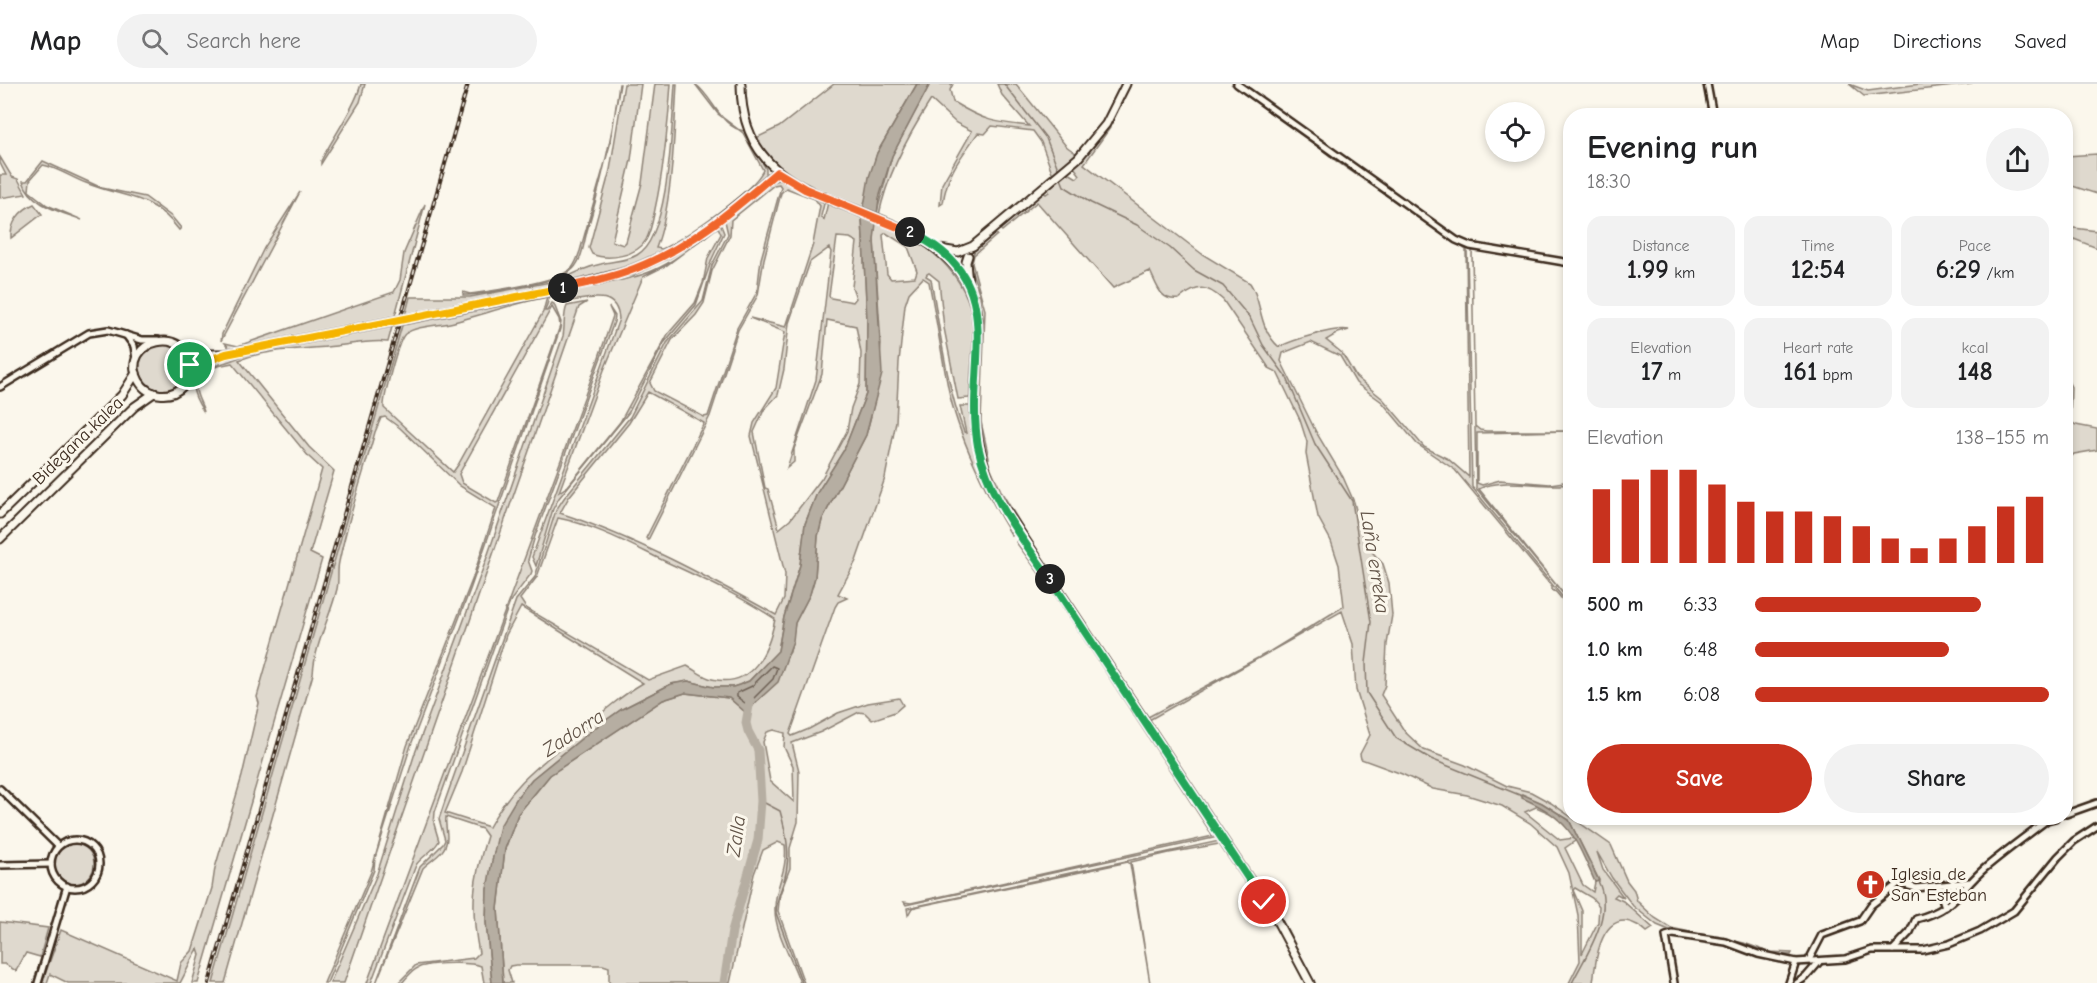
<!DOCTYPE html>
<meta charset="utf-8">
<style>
body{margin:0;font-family:"Comic Neue",sans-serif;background:#f2f2f2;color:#202124;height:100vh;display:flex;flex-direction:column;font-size:22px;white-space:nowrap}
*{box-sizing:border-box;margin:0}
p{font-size:20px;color:#757577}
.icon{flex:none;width:33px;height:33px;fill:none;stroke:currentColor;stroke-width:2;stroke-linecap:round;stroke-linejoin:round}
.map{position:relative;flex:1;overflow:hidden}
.side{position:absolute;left:1563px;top:24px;width:510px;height:717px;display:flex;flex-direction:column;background:#fff;border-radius:24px;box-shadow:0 3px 9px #0003}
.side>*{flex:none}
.buttons{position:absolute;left:1485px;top:18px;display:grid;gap:12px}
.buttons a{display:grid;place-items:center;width:60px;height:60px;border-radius:50%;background:#fff;box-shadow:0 3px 9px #0003;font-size:30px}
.pin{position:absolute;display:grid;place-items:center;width:51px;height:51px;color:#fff;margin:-26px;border:3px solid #fff;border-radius:50%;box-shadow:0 2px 6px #0007}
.km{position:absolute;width:30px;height:30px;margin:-15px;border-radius:50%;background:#222;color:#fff;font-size:16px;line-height:30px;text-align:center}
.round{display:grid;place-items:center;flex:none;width:63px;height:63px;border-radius:32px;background:#f2f2f2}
.summary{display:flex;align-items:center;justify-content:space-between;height:102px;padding:0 24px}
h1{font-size:33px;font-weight:700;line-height:45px}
.metrics{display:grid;grid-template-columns:repeat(3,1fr);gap:9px;height:102px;padding:6px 24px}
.metrics div{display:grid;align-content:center;border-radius:15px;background:#f2f2f2;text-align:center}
.metrics b{font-size:26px;font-weight:700}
.metrics small{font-size:16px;font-weight:400}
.metrics p{font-size:16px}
.chart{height:168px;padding:12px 24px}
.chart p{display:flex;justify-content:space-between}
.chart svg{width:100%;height:108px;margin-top:6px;stroke:#c8321e;stroke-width:6}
.button{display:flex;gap:12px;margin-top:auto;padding:12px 24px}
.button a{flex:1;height:69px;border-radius:36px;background:#c8321e;color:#fff;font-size:24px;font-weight:700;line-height:69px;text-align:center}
.button a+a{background:#f2f2f2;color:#202124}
ul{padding:0 24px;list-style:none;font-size:20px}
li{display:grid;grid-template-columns:96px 72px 1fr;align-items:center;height:45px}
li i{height:15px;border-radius:8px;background:#c8321e}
header{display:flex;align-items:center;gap:36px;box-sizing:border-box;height:84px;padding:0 30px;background:#fff;border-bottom:2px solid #e0e0e0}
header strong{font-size:28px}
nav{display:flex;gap:33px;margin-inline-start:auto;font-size:21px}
.search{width:420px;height:54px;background:#f2f2f2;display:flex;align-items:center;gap:15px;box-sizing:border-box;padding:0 21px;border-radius:33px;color:#757577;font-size:22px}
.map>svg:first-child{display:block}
.green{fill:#dfd9ce;stroke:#8d8276;stroke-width:1.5;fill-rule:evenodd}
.water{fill:#b6aea2;stroke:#85796d;stroke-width:1.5}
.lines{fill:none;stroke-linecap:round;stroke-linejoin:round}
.shore{stroke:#6c5f53;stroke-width:1.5}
.stream{stroke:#85796d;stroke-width:1.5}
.river{stroke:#b6aea2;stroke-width:9}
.minor-casing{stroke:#3b2a1e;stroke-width:10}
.tertiary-casing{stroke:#3b2a1e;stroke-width:11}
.minor{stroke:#fbf7ec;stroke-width:5}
.tertiary{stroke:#fbf7ec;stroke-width:7}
.rail-casing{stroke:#3b2a1e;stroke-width:4}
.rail{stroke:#fbf7ec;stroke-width:1.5;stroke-dasharray:4.5;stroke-linecap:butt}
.tertiary-bridge-casing{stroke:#3b2a1e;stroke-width:11;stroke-linecap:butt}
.tertiary-bridge{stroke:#fbf7ec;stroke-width:7}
.split-1-casing{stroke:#fff;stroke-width:12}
.split-2-casing{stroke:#fff;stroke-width:12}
.split-3-casing{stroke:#fff;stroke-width:12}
.split-4-casing{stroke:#fff;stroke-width:12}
.split-1{stroke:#f5b400;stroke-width:8}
.split-2{stroke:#f0652b;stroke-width:8}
.split-3{stroke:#22a559;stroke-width:8}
.split-4{stroke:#22a559;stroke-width:8}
.labels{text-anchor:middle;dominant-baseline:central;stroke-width:6;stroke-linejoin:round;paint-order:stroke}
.street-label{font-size:18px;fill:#3b2a1e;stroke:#fbf7ec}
.poi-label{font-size:18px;fill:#3b2a1e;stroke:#fbf7ec;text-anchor:start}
.water-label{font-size:20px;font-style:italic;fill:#605246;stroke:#fbf7ec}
</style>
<header>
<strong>Map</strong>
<div class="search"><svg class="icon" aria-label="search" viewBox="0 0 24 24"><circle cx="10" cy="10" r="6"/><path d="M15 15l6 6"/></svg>Search here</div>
<nav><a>Map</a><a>Directions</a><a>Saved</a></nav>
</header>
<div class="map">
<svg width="2097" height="899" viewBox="0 0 2097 899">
<rect width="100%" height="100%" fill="#fbf7ec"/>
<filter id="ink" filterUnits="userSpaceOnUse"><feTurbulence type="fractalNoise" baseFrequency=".0167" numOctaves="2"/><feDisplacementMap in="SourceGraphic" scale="12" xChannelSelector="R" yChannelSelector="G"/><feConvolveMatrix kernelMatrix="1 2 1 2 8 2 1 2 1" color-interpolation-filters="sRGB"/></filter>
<g filter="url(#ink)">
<g class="green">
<path d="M361,0H365L360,18L321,80V77C332,55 355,23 361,0Z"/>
<path d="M619,0H620C612,50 602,98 587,147C584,159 582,176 573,185C559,199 483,211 463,211V208L470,210C492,207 557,199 572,184C576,179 578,173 580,167L611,57Z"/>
<path d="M624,0H641L631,76L612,157L623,161L626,158L642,99L655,0H671C668,42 664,84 655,125C653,135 651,147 646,156C637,172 608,177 592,170L589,164L610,86Z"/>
<path d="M675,0H677C674,49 673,119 656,164L662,165C684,154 754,107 763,86L743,49L718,30L695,0C713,12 720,44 745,47L766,85V90C758,101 746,109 736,118C682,163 631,184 564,202L561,198L562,196C574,189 587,183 601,180C612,177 627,177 637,171C670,153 672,36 675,0Z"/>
<path d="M834,0H917L877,69L863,125C820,107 780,97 756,54L779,43Z"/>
<path d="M930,0H953L950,6L953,18C984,37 993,38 1029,42L1002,11L997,0H1016L1066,62L1077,70L1053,91L1041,58L1033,47L992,42L985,50L978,49C961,73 947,89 943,119L940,121L942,100L972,47L956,39L931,16C909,50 887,91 879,131H876L892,72Z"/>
<path d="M1231,0L1287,37L1398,118L1467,164L1472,403L1570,522V525L1556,508L1552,506V503L1455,386L1417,360L1382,318L1356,299L1340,272L1311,258L1283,269L1281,277L1316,348L1343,393L1354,418L1364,459L1383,480L1389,499L1392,531L1387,560L1385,601L1381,611L1405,648L1424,666L1465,681L1507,702L1531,708L1551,719L1611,761L1627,797L1634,806L1637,817L1655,834L1671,844L1744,859L1769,868L1792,869L1791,871L1763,870L1742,860L1674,848L1657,841L1633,822L1612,794L1597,768L1603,786L1624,814L1617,810L1614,813L1623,817L1653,844L1647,848C1642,843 1633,838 1626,837C1599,835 1595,881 1593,899H1569L1580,877L1578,831L1569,789L1557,763L1530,739L1502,722L1467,711L1433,705L1402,690L1361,675L1360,670L1370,651L1356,606L1353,560L1342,527L1149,636L1286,843L1315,899H1313L1011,430L997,404L989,380L1002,409L1038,469L1148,633L1269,568L1344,522L1339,481L1331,457L1318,433L1306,370L1307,358L1300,336L1277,288L1269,284L1223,216C1206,200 1197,201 1179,215C1160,218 1157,201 1150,187L1113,204L1037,118L1002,147L1000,145L1043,108L1046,110L1049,108L1048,105L1067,88L1077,94L1080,91L1074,83L1095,61L1107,42L1110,44L1084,80L1202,170L1250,199C1263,218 1257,243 1279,263C1292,256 1335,243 1349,246L1338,249L1326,256L1342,269L1356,293L1383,315L1424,363L1448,375L1469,393L1466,166L1336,77L1300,48ZM1522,711L1542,719L1569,736L1599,796L1595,798L1593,808L1583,801L1565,764L1575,757L1574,754L1560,756L1525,728L1536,723L1557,732ZM1575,804L1592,814L1599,822L1598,838L1582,870V827L1573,806Z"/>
<polygon points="1849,0 1868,7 1920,0 1972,0 1864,12"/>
<polygon points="2097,70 2097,110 2066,100 2066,72"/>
<polygon points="0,73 12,93 18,95 26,110 0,114 0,91 6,91 0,79"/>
<path d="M43,77L102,104L145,113L172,133L181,144L179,146C151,109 125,115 86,99C72,94 58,84 43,81L30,96L29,107L47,121L82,136C61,128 30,121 23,97H27Z"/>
<path d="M781,95L825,116L821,132L824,136L828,118L862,134L867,237L866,310L844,366L817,409L805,440L800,481L784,533L778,567L749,597L739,601L733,603H713L688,597L671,600L622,625L592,646L532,695L518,712L487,805L486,838L492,899H484L481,882C471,878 436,879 424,882C415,883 408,892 402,899H398L416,881L474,874L479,869C470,822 473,796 487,752L482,745L446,733C445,740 447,746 447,753C447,769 433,774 423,784L376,899L420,783L443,760L445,756L439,735L445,717L516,516L535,493L556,426L564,414L630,333L667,259L703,217L712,181L728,150L725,137L772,98ZM779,100L781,103L761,175L757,208L737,244L708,332L704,333L654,307L650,299L672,256L696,231L704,219L712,187L730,151L731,136L774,101ZM786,104L815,115L820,122L813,160L786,243L750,234L785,248L776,304L754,339L751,352L785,490L784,515L776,531C706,492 636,454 560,429L569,413L629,339L648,308L704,339L646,454L648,456L710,332L738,246L758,211L764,175L781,109ZM837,153L850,154L857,158L852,203L856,214L853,218L831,214L829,212ZM829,164L831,168L816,296L787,384L794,378V365L822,290L827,236L856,242L861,269L860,300L851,324L847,347L822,394L790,436L779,445L768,405L765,404L754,348L764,326L778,311L784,285L789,239L810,178ZM558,434C594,441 627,459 660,475C699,493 739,511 775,535C769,566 753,605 712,595C703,593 695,586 687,582L648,596L526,524L520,515L537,493ZM521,523L643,599C619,613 598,632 577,650C541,680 512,700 489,743L445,729L462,688L506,551Z"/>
<polygon points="300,108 221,257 222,250 264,164"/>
<path d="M34,120L42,130L11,154C10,139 20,126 34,120Z"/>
<path d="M425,120L388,258C369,256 354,260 336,262C303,266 271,264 239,276L309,363L334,387L310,469L322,475L198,899H192L200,871L198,865C196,867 183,894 180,899H68L50,890L47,899H42L61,846L177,897L181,879L192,867L212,804L215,784L242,692L259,619L257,613L322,385L309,373L232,279C219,282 193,285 196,304C196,312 202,320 204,328C172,282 218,285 244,271L390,242L391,236L249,263L229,264L225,259L238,262L394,208L400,196L404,169Z"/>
<path d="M875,138C924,153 968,189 974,242C976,265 973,289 971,311L969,314L958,315L944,244L939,197L929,189L927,190L926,192L931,195C940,246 946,300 964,348L966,349L960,322H971C976,377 985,404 1015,450L1012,452C987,412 957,349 948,303C941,268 936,233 929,198L923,194L909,209L905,221L899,278L896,338L885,394L856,477L838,510L847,514L838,518L835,523L790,650L792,652L809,645L838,629L868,619L899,614L903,621L895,628L872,636L865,629L859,628L821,648L792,659L799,687L798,738L790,764V784L780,810L778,827L804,899H800C793,877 774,847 775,824C775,801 788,788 785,761L778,758L763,766L754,790L730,899H609V883L603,881H516L510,882L508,886L512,899H503L498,825L505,765L518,730L550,691L663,616L685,609L729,614L746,628L751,625L790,568L795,539L810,510L815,493L818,452L822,436L866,351L876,311L881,260L874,156ZM886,149L908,163L917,187L915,193L891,195L887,190L883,151ZM774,646L785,649L784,663L793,682L794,718L770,697L763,658L767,648Z"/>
<path d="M720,139L724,149L712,175L696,221L664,259L629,328L559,414L553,425L536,482L532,473L619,235C616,201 581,218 562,218V209C591,200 623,199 652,187C677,177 699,156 720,139ZM718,143L721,150L708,174L703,199L695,219L668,250L620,338L568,402L559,408L604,286L643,193L667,181Z"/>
<polygon points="2066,143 2097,147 2097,164 2074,155 2066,156"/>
<polygon points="994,150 997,151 974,171 972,179 985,226 981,338 989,374 985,374 978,326 984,240 980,212 969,179 976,164"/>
<path d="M1472,165L1566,181L1476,166H1473L1472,170L1475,342L1480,346L1486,347H1570L1477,349V399L1482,401L1500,396L1550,400L1570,397V400C1542,405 1502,392 1479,405L1570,518L1476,404Z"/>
<polygon points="550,198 552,201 550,203 405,232 410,213 470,213"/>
<path d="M550,211L545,227H547L552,219L554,220L561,238L560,245L471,503L411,661L375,774L374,786L327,899H324L371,788L407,662L472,496L496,424L460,402L400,344L385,333L381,334L375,348C363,391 348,434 339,478C337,486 339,496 337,505C330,534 315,559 313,590L225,899H213L403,238ZM547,213L543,228L458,381L453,388L384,324C383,315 398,256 405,250C418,241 439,242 454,238C485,230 515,219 547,213ZM552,223L559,235L560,242L498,418L496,419L462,399L459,390Z"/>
<path d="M587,218L579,223L344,899H330L377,790L414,672L486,476L563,252C565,243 563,230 567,222Z"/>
<path d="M609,223L615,232L614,238L535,452L528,476L532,487L531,490L511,516L507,526L435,728L434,740L439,757C433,768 423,771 416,781L371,899H367L598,276L613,232Z"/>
<circle cx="163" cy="283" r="23"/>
<polygon points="2068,297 2071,303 2070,337 2076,341 2097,345 2097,366 2074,370 2066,378 2066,311"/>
<polygon points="1018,456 1218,753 906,821 904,818 911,819 1213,752 1058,515 1016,458"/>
<polygon points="1219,757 1275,840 1308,899 1280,850 1219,760 1169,769 1131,778 1150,899 1130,780 1128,778 920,822 912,824 908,831 907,824"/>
<circle cx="74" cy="780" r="20"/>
<polygon points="0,838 48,844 40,873 26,869 16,887 5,880 0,880"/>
</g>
<g class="water">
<polygon points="917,0 930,0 892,72 879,114 874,156 882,290 866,351 822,436 818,452 815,493 810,510 795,539 793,557 778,598 745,628 729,614 685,609 663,616 550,691 518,730 505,765 498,825 503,899 492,899 486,838 487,805 492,777 500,742 518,712 532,695 592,646 622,625 671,600 688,597 713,603 733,603 739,601 749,597 778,567 784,533 800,481 805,440 817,409 844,366 866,310 867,237 862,134 869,93 877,69"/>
<path d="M1522,710L1542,719L1569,736L1599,797L1595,798C1575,753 1569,734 1522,714Z"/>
</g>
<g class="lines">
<polygon class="shore" points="772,582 777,584 773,595 749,619 745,619 737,613 737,609 752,602"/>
<g class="stream">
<polyline points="1004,0 1046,54 1059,87"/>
<polyline points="1060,92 1064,102 1091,119 1137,141 1170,164 1194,186 1223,202 1250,234 1263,261 1287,294 1315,360 1352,417 1371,538 1366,579 1367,609 1396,654 1431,675 1522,712"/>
<path d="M761,717L780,727C786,748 791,770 785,793C782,805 776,815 776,829L802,899"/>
<path d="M1572,899C1587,869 1615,830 1598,797"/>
</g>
<polyline class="river" points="724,899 732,847 758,756 761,717 758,666 748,647 746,639 750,616"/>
<defs>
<g id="minor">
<polyline points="1237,0 1456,156 1470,162 1570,179"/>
<polyline points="1707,0 1713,32"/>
<polyline points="126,251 134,262 136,275"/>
<polyline points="0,303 89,249 108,246 142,256 158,256"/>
<polyline points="0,705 58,762"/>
<polyline points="2066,730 2097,719"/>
<circle cx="75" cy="780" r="24"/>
<polyline points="0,781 51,780"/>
<polyline points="1935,802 1940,808 1945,823"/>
<polyline points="1951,817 1954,807 1953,798"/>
<polyline points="1893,866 1923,866 1949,860 1980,847 2014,827 2058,773 2074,757 2097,742"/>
<polyline points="1809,876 1822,851 1860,837 1871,821 1899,799 1916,804 1969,798"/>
<polyline points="38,899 67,802"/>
<path d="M1674,899L1666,852L1673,850L1726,858L1758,870L1796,878L1845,875L1872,866H1893L1910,848L1916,835C1953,826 1959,807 1985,784C2005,767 2026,752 2047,736L2055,734"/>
<polyline points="1789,899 1796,878"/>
<polyline points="1797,899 1806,893 1819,878"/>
</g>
<g id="tertiary">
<path d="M741,0C741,131 883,107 952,179C993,221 972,276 975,327C976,355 983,380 993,407L1277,837L1310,899"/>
<polyline points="939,165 958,168 973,162 1078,74 1106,40 1126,0"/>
<polyline points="968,172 966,178 968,199"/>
<polyline points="407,235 556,206 633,186 667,170 701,150 777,88"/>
<polyline points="184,266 200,270 226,270 390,238"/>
<path d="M189,290C194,235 116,257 139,297C148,313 171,315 183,302C188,295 190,289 196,283C205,277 216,274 226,270"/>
<polyline points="0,430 122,311 136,289"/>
<polyline points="0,455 134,323 154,309"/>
</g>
</defs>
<use href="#minor" class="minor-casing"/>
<use href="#tertiary" class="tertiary-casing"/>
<use href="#minor" class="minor"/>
<use href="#tertiary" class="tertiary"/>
<defs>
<polyline id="rail" points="209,899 468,0"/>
</defs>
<use href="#rail" class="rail-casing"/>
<use href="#rail" class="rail"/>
<defs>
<polyline id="tertiary-bridge" points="390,238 407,235"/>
</defs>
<use href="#tertiary-bridge" class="tertiary-bridge-casing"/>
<use href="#tertiary-bridge" class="tertiary-bridge"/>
</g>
</g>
<g class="lines" filter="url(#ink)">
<defs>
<polyline id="split-1" points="190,281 189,290 204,278 226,270 563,204"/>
<path id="split-2" d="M563,204C587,199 611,194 634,185C689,164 733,126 777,88L805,105L910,148"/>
<path id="split-3" d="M910,148C1014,196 963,279 978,362C988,412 1022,454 1050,495"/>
<polyline id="split-4" points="1050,495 1264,818"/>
</defs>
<use href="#split-1" class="split-1-casing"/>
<use href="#split-2" class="split-2-casing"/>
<use href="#split-3" class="split-3-casing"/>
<use href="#split-4" class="split-4-casing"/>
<use href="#split-1" class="split-1"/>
<use href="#split-2" class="split-2"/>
<use href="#split-3" class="split-3"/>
<use href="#split-4" class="split-4"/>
</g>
<defs>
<symbol id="church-disc" viewBox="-11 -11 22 22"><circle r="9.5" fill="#c8321e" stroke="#fbf7ec"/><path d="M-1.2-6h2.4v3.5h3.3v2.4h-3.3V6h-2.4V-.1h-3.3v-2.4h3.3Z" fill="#fff"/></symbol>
</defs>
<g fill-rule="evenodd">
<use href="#church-disc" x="1854" y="784" width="33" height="33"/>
</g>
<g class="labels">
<g class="street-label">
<text transform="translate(78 357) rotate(-44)">Bidegana kalea</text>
</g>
<g class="poi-label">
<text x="1891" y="790">Iglesia de<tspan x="1891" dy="21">San Esteban</tspan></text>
</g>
<g class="water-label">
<text transform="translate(1375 478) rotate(81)">Laña erreka</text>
<text transform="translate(573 649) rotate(-33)">Zadorra</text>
<text transform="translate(736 752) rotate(-82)">Zalla</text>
</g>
</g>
</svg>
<div class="buttons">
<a><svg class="icon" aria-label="locate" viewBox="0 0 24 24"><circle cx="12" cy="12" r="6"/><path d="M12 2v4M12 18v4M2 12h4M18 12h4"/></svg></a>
</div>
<div class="pin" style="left:190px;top:281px;background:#1e9e55"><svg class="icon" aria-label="arrive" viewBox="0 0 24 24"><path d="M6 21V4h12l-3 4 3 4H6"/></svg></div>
<div class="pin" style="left:1264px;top:818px;background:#d93025"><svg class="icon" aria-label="check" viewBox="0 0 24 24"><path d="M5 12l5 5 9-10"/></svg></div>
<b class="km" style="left:563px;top:204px">1</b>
<b class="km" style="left:910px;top:148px">2</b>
<b class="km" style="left:1050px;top:495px">3</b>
<section class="side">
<div class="summary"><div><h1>Evening run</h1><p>18:30</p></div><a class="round"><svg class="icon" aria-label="share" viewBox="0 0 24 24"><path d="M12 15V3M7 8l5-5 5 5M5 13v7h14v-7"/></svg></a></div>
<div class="metrics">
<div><p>Distance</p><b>1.99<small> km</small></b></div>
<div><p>Time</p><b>12:54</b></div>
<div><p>Pace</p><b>6:29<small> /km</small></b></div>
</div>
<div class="metrics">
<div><p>Elevation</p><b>17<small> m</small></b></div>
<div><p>Heart rate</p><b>161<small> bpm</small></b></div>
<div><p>kcal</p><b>148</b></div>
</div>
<div class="chart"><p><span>Elevation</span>138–155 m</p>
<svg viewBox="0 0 160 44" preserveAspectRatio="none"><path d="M5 44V14M15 44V10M25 44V6M35 44V6M45 44V12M55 44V19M65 44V23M75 44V23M85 44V25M95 44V29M105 44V34M115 44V38M125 44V34M135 44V29M145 44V21M155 44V17"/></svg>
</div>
<ul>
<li><b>500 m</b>6:33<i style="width:77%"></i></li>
<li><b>1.0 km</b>6:48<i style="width:66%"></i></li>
<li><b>1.5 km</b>6:08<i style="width:100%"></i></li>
</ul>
<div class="button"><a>Save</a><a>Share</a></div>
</section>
</div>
